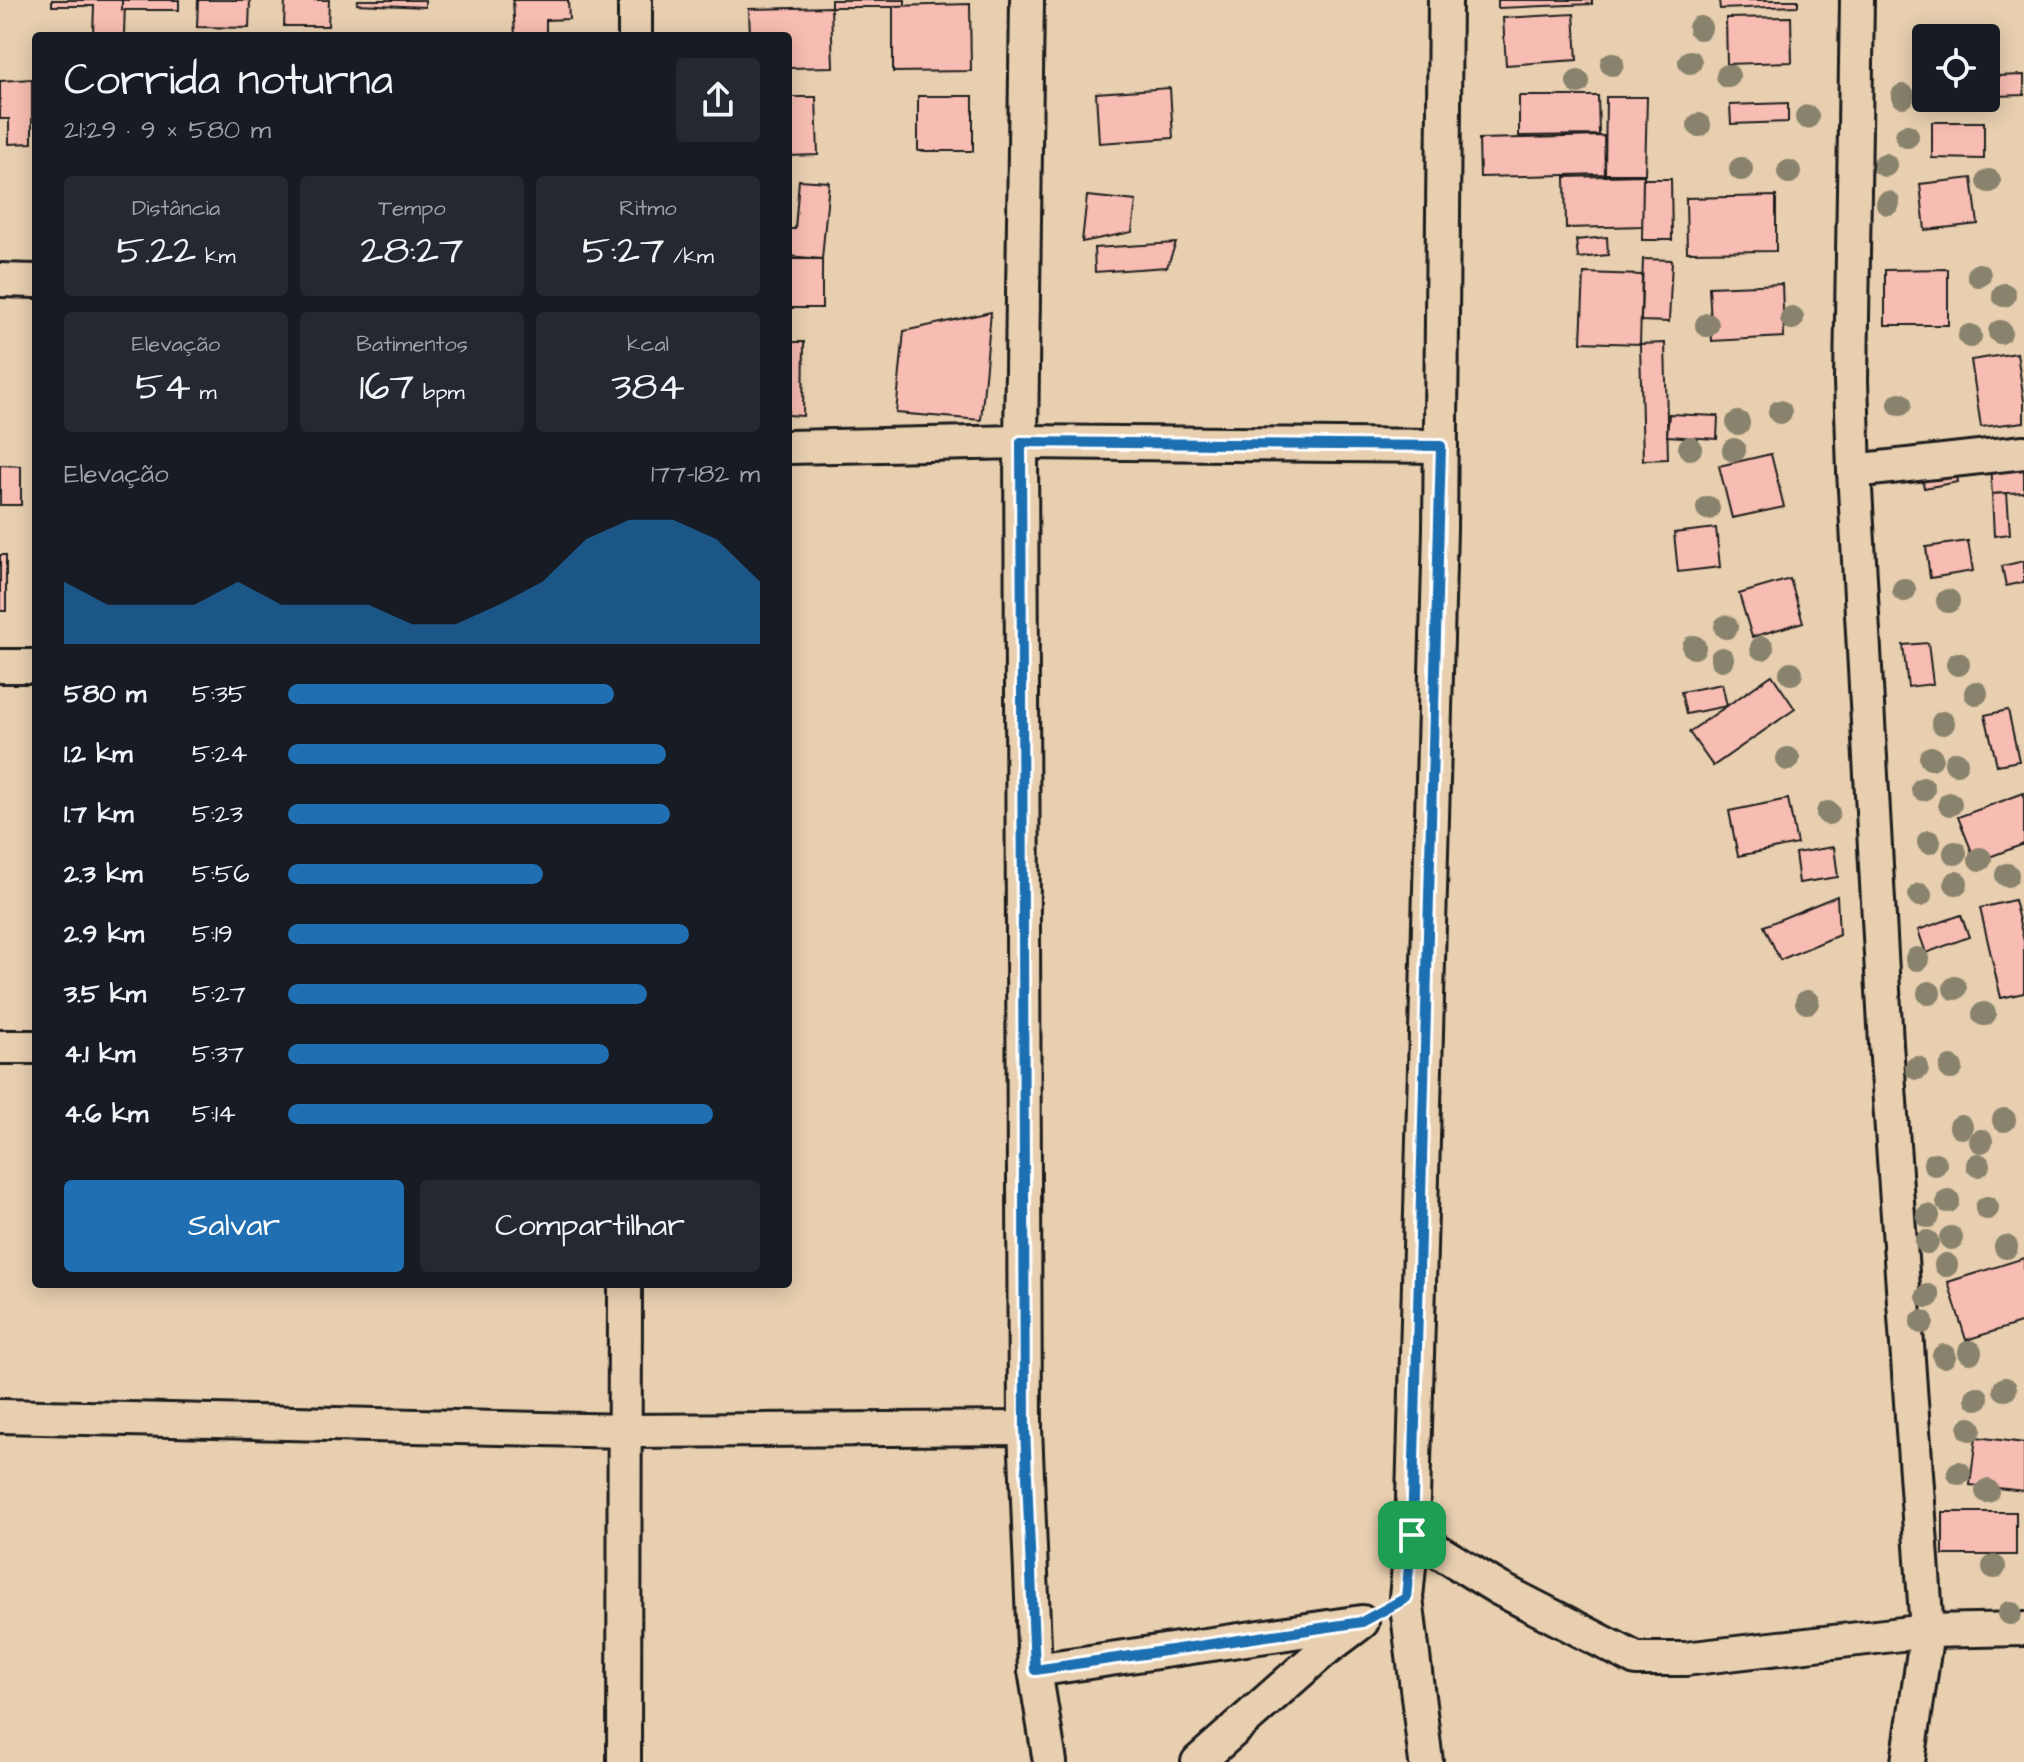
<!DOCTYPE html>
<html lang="pt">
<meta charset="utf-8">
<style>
body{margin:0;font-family:"Architects Daughter",sans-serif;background:#242831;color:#f1f3f6;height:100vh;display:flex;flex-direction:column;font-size:30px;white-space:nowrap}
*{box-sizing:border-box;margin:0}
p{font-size:26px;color:#9ea1a6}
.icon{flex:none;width:44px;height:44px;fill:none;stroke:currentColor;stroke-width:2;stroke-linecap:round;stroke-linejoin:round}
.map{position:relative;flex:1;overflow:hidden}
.side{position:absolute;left:32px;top:32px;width:760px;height:1256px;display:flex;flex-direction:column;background:#171b24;border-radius:8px;box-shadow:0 4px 20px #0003}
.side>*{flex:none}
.fabs{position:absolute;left:1912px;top:24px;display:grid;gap:16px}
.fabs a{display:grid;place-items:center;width:88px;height:88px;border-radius:8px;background:#171b24;box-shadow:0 4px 20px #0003;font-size:40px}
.pin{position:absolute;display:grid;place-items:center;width:68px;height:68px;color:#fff;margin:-34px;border-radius:16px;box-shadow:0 4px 12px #0006}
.round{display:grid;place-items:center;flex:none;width:84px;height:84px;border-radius:8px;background:#242831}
.headline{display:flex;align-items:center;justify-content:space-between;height:136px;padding:0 32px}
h1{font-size:44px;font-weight:600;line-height:60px}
.stats{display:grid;grid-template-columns:repeat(3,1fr);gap:12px;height:136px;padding:8px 32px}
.stats div{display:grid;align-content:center;border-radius:8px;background:#242831;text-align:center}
.stats b{font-size:40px;font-weight:600}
.stats small{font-size:22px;font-weight:400}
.stats p{font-size:22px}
.chart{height:224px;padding:16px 32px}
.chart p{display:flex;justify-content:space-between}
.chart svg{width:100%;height:144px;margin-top:8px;fill:#1f6fb2;opacity:.7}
.cta{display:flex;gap:16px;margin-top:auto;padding:16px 32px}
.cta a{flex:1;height:92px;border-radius:8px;background:#1f6fb2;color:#fff;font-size:32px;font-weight:600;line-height:92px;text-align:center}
.cta a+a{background:#242831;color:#f1f3f6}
ul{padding:0 32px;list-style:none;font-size:26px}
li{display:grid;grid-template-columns:128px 96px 1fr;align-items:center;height:60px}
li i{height:20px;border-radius:10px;background:#1f6fb2}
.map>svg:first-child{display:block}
.building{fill:#f8bdb2;stroke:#1c1c1c;stroke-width:2}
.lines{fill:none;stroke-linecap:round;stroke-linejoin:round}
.minor-casing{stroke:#1c1c1c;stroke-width:38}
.minor{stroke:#e8cfb0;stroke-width:32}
.tree{fill:#89836d}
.route-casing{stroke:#fff;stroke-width:16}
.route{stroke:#1f6fb2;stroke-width:10}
</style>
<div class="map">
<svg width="2024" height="1762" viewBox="0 0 2024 1762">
<rect width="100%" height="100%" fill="#e8cfb0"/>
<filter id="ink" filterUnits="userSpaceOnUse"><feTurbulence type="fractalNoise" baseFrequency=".0125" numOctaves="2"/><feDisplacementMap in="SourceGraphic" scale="16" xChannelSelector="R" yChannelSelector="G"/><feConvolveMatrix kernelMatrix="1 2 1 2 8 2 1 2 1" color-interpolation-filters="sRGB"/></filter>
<g filter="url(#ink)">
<g class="building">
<polygon points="52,0 125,0 124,35 93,34 94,6 52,6"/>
<rect x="122" y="0" width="57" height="10"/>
<polygon points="198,0 250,0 249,28 197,27"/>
<polygon points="285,0 329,0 328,26 284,26"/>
<polygon points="358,0 425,0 425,7 357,4"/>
<polygon points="513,0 568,0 569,19 546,20 546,36 515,36"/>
<rect x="831" y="0" width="74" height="7"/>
<polygon points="1498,0 1592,0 1592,4 1498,8"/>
<polygon points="1719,0 1798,0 1798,6 1720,9"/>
<polygon points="970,4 971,71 893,72 893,6"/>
<polygon points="831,7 833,67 788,68 788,36 750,36 749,9"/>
<polygon points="1574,14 1577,60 1506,65 1503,18"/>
<polygon points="1791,17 1792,62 1727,64 1726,18"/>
<polygon points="2024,75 2024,95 1996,96 1995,76"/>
<polygon points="32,79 32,143 9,144 9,119 0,119 0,81"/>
<polygon points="1170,88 1173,138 1099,143 1096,93"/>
<rect x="918" y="96" width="55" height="55"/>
<polygon points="1519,96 1598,96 1599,135 1519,136"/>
<polygon points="788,97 816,97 818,155 788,156"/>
<polygon points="1606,97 1647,97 1645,174 1605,174"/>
<polygon points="1788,103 1788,122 1731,124 1730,105"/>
<polygon points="1932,122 1984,122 1984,159 1932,158"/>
<polygon points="1604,136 1605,174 1480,177 1479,139"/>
<polygon points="1644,175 1645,226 1566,228 1565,177"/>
<polygon points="1972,178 1978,224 1925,230 1920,184"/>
<polygon points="1643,179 1671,179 1672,240 1642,240"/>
<polygon points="799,180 829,182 822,259 788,256 788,229 795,229"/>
<polygon points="1087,196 1136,201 1132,232 1082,242"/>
<polygon points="1776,196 1776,251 1687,252 1686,198"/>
<polygon points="1607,237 1608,255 1578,258 1576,240"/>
<polygon points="1176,243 1167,267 1095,272 1094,248"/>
<rect x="788" y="259" width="34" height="49"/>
<polygon points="1643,259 1672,260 1669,322 1641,321"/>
<polygon points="1948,269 1948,325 1885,325 1885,270"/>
<polygon points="1584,273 1642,275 1640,344 1581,342"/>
<polygon points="1782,284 1784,337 1712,341 1709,287"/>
<polygon points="991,312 981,420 896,413 904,331"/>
<polygon points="788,342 804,342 803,416 788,415"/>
<polygon points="1665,343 1668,459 1643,460 1640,344"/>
<polygon points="2017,353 2024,401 2024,422 1981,427 1971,360"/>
<polygon points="1669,414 1718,416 1717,439 1667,436"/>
<polygon points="2024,449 2024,492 1992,494 1989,451"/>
<polygon points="1771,454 1784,507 1732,518 1719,466"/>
<polygon points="1954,460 1958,482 1924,488 1920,465"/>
<polygon points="0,465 21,466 21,505 0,505"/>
<polygon points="2007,493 2010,534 1994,536 1992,494"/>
<polygon points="1716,528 1720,567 1678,572 1674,533"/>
<polygon points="1968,541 1973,571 1930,578 1926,547"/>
<rect x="0" y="555" width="6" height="56"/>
<polygon points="2024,561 2024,582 2006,586 2002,566"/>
<polygon points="1790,579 1803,622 1752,637 1739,594"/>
<polygon points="1928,643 1933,684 1908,687 1903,645"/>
<polygon points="1772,675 1795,709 1713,766 1689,732"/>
<polygon points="1722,684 1727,706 1686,714 1681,692"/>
<polygon points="2008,710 2019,761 1997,765 1985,715"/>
<polygon points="2024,793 2024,844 1976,862 1958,817"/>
<polygon points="1788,799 1797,844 1738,856 1729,811"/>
<polygon points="1834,847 1838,877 1799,883 1795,853"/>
<polygon points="1837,896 1839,935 1780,960 1764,926"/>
<polygon points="2014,900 2024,941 2024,993 2001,998 1980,908"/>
<polygon points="1961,915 1969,937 1926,953 1918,930"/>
<polygon points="2024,1258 2024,1322 1966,1340 1948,1282"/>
<polygon points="1976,1437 2024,1443 2024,1491 1970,1485"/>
<rect x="1943" y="1512" width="73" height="43"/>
</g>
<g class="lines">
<defs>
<g id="minor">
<polyline points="635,0 635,36"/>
<polyline points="1027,0 1021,442 1025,1428 1035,1670 1050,1762"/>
<polyline points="1857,0 1851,381 1854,471 1886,1044 1927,1631 1908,1762"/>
<polyline points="0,280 36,281"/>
<polyline points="788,447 1021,442 1441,446"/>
<polyline points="1854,471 2024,452"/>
<polyline points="0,666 36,666"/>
<polyline points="0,1047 36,1047"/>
<polyline points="0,1416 626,1431 1025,1428"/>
<polyline points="1412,1535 1498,1588 1636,1659 1685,1659 1927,1631 2024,1629"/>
<polyline points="1035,1670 1362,1622"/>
<polyline points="624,1762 625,1284"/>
<polyline points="1198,1762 1322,1652 1358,1625"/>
<polyline points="1426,1762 1406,1598 1412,1535 1440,530 1445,0"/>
</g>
</defs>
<use href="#minor" class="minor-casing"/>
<use href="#minor" class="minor"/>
</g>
<g class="tree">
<circle cx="1700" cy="28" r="12"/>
<circle cx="1690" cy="62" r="12"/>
<circle cx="1612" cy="64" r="12"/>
<circle cx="1728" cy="76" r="12"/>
<circle cx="1578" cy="82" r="12"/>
<circle cx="1903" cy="96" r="12"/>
<circle cx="1807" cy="117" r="12"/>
<circle cx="1699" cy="125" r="12"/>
<circle cx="1907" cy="136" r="12"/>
<circle cx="1885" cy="165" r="12"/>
<circle cx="1741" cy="169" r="12"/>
<circle cx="1789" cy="172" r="12"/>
<circle cx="1989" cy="181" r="12"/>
<circle cx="1888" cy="203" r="12"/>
<circle cx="1979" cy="275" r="12"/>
<circle cx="2004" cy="295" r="12"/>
<circle cx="1792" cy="318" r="12"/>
<circle cx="1707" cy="325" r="12"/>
<circle cx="2000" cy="332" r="12"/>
<circle cx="1970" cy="336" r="12"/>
<circle cx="1900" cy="404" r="12"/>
<circle cx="1780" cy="412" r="12"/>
<circle cx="1738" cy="423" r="12"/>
<circle cx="1690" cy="448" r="12"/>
<circle cx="1734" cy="450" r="12"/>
<circle cx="1708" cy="508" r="12"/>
<circle cx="1904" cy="590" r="12"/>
<circle cx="1948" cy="601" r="12"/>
<circle cx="1726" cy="627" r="12"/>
<circle cx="1694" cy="647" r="12"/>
<circle cx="1762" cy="648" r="12"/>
<circle cx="1722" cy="659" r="12"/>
<circle cx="1958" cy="664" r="12"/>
<circle cx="1791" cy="673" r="12"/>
<circle cx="1976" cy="693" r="12"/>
<circle cx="1943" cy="723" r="12"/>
<circle cx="1931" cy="758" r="12"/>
<circle cx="1788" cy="759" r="12"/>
<circle cx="1956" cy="763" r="12"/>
<circle cx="1923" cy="789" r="12"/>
<circle cx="1950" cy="804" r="12"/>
<circle cx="1828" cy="813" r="12"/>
<circle cx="1929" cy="842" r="12"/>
<circle cx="1955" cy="853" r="12"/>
<circle cx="1980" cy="859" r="12"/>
<circle cx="2007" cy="875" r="12"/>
<circle cx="1956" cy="883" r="12"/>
<circle cx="1920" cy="895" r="12"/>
<circle cx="1917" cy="959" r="12"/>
<circle cx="1955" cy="988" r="12"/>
<circle cx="1929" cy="993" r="12"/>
<circle cx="1807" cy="1002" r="12"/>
<circle cx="1984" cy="1014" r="12"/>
<circle cx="1917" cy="1068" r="12"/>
<circle cx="1951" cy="1068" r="12"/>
<circle cx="2004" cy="1120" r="12"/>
<circle cx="1961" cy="1127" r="12"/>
<circle cx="1981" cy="1141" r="12"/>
<circle cx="1935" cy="1164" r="12"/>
<circle cx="1978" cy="1165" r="12"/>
<circle cx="1948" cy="1201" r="12"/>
<circle cx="1987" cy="1208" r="12"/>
<circle cx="1928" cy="1216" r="12"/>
<circle cx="1951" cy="1238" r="12"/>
<circle cx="1927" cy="1242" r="12"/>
<circle cx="2006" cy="1247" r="12"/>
<circle cx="1946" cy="1265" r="12"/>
<circle cx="1928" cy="1296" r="12"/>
<circle cx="1922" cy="1322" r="12"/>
<circle cx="1970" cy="1352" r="12"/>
<circle cx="1944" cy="1356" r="12"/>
<circle cx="2005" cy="1389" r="12"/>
<circle cx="1977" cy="1398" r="12"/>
<circle cx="1970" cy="1429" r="12"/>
<circle cx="1959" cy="1473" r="12"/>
<circle cx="1987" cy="1491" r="12"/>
<circle cx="1994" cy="1567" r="12"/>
<circle cx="2010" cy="1613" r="12"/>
</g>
</g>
<g class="lines" filter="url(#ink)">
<defs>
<polygon id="route" points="1021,442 1441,446 1412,1535 1406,1598 1362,1622 1035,1670 1025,1428"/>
</defs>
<use href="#route" class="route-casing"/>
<use href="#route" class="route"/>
</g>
</svg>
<div class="fabs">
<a><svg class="icon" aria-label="locate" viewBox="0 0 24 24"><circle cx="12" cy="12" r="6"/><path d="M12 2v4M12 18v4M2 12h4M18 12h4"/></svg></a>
</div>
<div class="pin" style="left:1412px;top:1535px;background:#1e9e55"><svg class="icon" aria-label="arrive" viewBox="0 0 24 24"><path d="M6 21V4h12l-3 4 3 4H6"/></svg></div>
<section class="side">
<div class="headline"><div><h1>Corrida noturna</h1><p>21:29 · 9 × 580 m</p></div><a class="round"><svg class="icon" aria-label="share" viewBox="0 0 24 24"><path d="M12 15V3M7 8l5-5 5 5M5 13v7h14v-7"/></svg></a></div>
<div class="stats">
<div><p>Distância</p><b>5.22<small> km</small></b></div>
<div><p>Tempo</p><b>28:27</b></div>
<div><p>Ritmo</p><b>5:27<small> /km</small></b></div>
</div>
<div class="stats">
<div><p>Elevação</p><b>54<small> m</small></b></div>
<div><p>Batimentos</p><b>167<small> bpm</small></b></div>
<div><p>kcal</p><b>384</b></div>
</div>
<div class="chart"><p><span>Elevação</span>177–182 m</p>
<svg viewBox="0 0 160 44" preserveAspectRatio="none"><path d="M0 44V25L10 32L20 32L30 32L40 25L50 32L60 32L70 32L80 38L90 38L100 32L110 25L120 12L130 6L140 6L150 12L160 25V44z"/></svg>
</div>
<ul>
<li><b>580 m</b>5:35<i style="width:69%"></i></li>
<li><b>1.2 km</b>5:24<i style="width:80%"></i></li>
<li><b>1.7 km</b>5:23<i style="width:81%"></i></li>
<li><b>2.3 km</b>5:56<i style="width:54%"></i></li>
<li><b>2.9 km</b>5:19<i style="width:85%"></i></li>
<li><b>3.5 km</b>5:27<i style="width:76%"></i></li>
<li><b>4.1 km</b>5:37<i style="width:68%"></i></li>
<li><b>4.6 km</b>5:14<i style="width:90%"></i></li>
</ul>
<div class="cta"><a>Salvar</a><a>Compartilhar</a></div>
</section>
</div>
